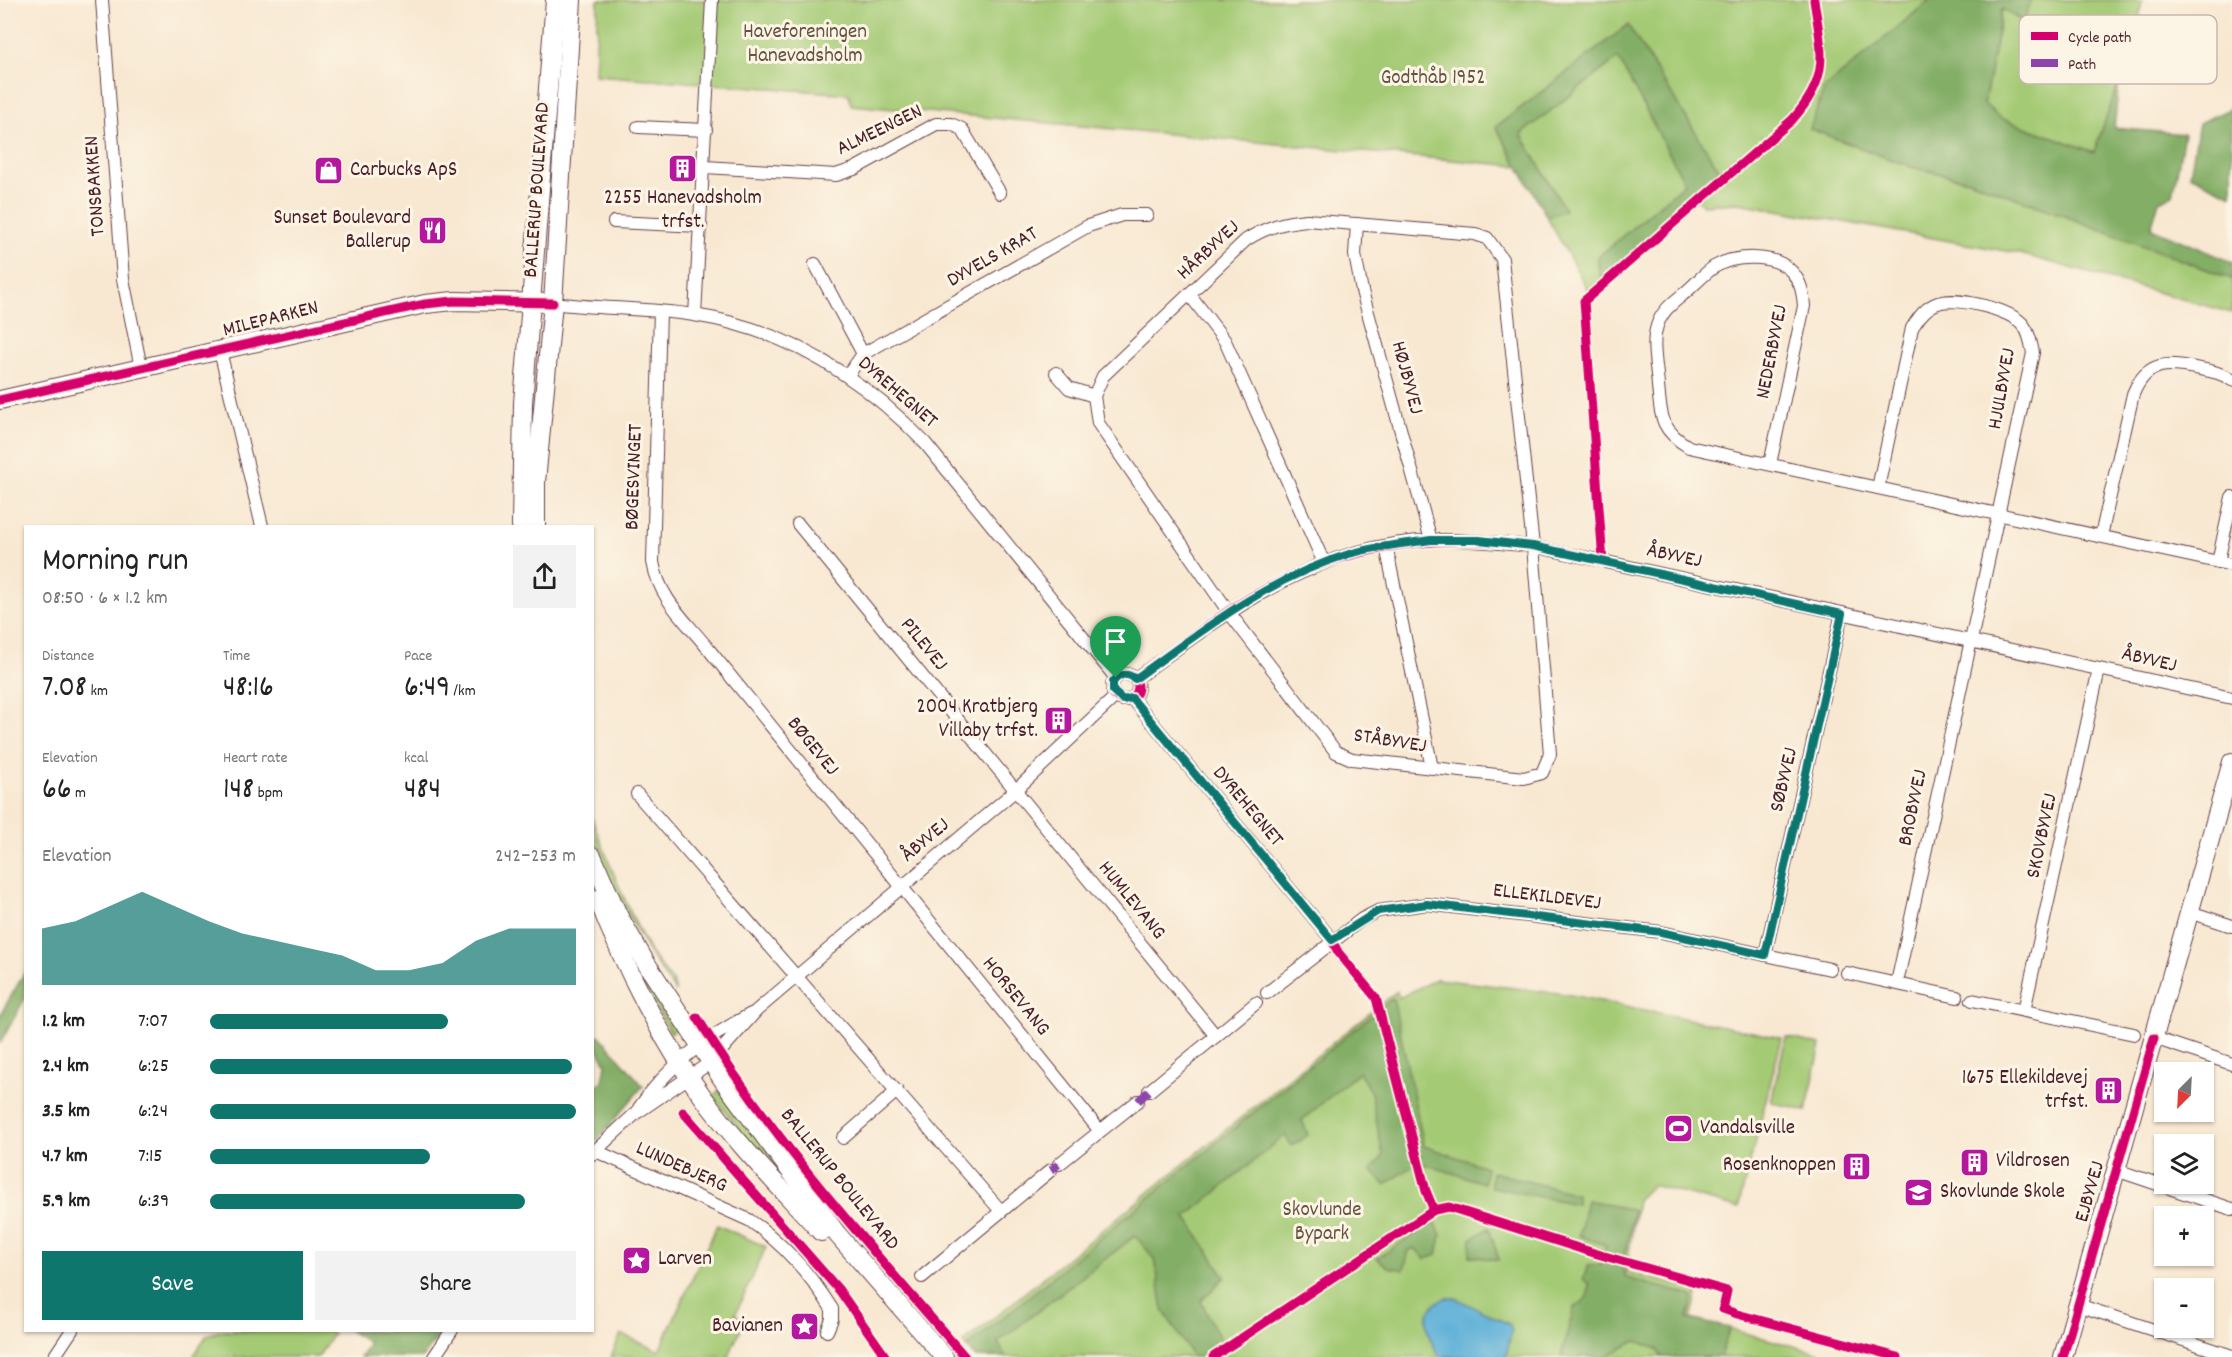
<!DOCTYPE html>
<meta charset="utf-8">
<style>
body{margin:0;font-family:Dekko,sans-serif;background:#f2f2f2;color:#222;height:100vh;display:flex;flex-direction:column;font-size:22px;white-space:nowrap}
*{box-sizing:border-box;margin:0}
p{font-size:20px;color:#767676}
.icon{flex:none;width:33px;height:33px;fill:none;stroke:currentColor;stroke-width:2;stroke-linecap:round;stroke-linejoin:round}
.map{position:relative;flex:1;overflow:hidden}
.side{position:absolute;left:24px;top:525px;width:570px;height:807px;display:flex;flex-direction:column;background:#fff;border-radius:0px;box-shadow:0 2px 4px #0004}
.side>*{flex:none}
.needle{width:39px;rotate:204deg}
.fabs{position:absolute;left:2154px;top:1062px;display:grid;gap:12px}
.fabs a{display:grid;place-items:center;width:60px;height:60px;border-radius:0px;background:#fff;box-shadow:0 2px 4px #0004;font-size:30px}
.pin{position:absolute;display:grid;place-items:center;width:51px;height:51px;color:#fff;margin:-62px -26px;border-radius:50% 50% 50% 0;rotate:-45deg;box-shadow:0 0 6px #0007}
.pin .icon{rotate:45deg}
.round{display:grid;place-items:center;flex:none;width:63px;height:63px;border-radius:0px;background:#f2f2f2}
.overview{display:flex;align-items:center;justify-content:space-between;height:102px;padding:0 18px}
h1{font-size:33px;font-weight:600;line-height:45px}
.metrics{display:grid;grid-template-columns:repeat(3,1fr);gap:9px;height:102px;padding:6px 18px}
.metrics div{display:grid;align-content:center}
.metrics b{font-size:30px;font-weight:600}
.metrics small{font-size:16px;font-weight:400}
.metrics p{font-size:16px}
.chart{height:168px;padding:12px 18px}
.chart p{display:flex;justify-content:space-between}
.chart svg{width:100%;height:108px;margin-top:6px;fill:#0f766e;opacity:.7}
.cta{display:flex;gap:12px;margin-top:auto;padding:12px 18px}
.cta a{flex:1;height:69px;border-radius:0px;background:#0f766e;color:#fff;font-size:24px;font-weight:600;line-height:69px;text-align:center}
.cta a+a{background:#f2f2f2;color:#222}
ul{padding:0 18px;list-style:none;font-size:20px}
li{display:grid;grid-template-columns:96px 72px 1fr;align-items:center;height:45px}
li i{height:15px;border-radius:8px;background:#0f766e}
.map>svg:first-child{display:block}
.green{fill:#a4ca75;stroke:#777450;stroke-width:1.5}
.forest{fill:#83ae66;stroke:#666648;stroke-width:1.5}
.water{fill:#5db0d8;stroke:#546882;stroke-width:1.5}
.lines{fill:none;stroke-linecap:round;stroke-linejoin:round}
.street-casing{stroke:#643d44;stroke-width:14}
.secondary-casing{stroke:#643d44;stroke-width:20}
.street{stroke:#fff;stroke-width:12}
.secondary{stroke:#fff;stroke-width:18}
.quiet{stroke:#8e44ad;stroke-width:8;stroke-dasharray:15 8;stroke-linecap:butt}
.cycleway-casing{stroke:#fcf5e5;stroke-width:13}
.cycleway{stroke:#d6006c;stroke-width:9}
.route-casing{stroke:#fff;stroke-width:12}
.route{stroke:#0f766e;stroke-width:8}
.labels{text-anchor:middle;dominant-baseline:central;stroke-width:6;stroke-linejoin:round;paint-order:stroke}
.park-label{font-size:21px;fill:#655241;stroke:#fcf5e5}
.street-label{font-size:21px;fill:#4a1f2b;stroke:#fcf5e5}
.poi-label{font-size:21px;fill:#4a1f2b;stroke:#fcf5e5;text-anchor:start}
.key{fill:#fcf5e5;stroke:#c7b5ad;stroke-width:1.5}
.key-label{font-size:16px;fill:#4a1f2b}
</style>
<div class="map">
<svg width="2232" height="1357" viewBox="0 0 2232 1357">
<rect width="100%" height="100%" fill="#fcf5e5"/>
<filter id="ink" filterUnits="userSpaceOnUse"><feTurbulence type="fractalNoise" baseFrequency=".0167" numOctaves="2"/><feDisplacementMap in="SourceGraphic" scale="12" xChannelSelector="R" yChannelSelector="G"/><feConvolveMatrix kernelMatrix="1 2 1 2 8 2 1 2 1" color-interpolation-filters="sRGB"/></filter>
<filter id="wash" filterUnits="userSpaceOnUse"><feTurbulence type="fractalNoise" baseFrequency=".008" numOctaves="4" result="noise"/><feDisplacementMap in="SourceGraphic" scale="24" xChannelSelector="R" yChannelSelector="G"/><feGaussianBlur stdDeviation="1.35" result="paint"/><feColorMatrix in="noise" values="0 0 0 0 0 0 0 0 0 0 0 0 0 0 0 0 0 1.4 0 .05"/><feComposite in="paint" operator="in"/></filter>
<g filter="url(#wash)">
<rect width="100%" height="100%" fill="#f8e8d2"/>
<g class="green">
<polygon points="598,0 1930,0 1824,89 1911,167 1969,180 2232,279 2232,313 2017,253 1738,203 1703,205 1697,199 1723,176 1628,26 1496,127 1518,166 851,105 849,94 595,75"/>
<polygon points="2031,0 2142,0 2135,44 2094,152 2000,118 1984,104 2002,9 2023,22"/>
<polygon points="1618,57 1685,183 1597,258 1601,280 1589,292 1547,217 1565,210 1521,134"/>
<path d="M592,818C609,865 628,910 651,954C657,964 676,981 675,991C649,956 593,860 592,818Z"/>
<polygon points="607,900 635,958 677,1028 671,1033 640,981"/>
<polygon points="1436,979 1566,994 1782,1038 1738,1208 1652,1185 1637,1200 1626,1272 1698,1291 1691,1319 1820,1353 1819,1357 975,1357 963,1343 1397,991 1399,998"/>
<polygon points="1786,1037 1821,1045 1806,1111 1771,1102"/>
<polygon points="720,1090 835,1237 754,1148 713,1096"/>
<polygon points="788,1153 962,1357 958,1357 834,1215"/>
<polygon points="717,1225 766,1247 735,1315 745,1320 728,1357 611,1357 621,1334 659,1351"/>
<polygon points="328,1330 333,1334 318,1357 193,1357 207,1335 220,1331"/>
</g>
<g class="forest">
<polygon points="1930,0 2031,0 2024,22 2002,9 1984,104 2000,118 2094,152 2119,82 2114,128 2184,134 2173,195 2159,201 2151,228 2232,262 2232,279 1969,180 1911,167 1810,129 1824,89"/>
<polygon points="1628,25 1723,176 1601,280 1597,258 1685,183 1618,58 1521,134 1565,210 1547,217 1496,127"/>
<polygon points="2232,108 2232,195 2190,175 2199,123"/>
<polygon points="25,972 25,998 0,1044 0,1015"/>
<polygon points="1393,998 1424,1146 1486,1167 1484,1183 1424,1164 1413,1166 1385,1185 1371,1170 1383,1156 1371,1093 1359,1072 1302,1120 1308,1135 1292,1146 1285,1135 1186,1217 1225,1277 1201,1301 1221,1341 1200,1357 1193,1357 1163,1310 1155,1259 1135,1236 998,1342 1006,1357 976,1357 967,1347"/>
<polygon points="593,1034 600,1036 643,1086 593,1145 593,1088 603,1081 606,1064 597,1047 593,1045"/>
<polygon points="1492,1172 1577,1194 1577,1204 1491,1187"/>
<path d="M1587,1200L1634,1210L1622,1267L1626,1278L1693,1296L1688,1319L1730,1328L1720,1357H1662L1657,1349L1636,1341L1605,1357H1561L1574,1307C1586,1302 1589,1296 1589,1284L1583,1279L1588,1266L1601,1264L1606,1245L1579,1236Z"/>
<polygon points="1435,1221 1441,1235 1437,1255 1425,1259 1415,1248 1409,1250 1404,1270 1388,1267 1377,1258"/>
<polygon points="1489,1228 1499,1260 1470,1256 1471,1239"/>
<polygon points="350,1331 441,1331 423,1357 360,1357 369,1343"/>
</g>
<path class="water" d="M1446,1298H1455L1509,1324L1512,1330L1506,1357L1440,1356C1426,1337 1417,1308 1446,1298Z"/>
</g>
<g filter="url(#ink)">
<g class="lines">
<defs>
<g id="street">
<polyline points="102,0 123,279 141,368"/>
<polyline points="638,127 706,130"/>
<polyline points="705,167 836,175 854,169 936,124 951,124 962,129 1000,193"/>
<path d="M1307,220L1475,234L1487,238L1502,259L1533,546L1550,754L1542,773L1524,778L1352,759L1336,752L1228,611L1098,423L1094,396L1103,376L1246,240C1266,227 1284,222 1307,220Z"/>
<polyline points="614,222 701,226"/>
<polyline points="1357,224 1355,255 1362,291 1431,540"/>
<polyline points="815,264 863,354"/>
<polyline points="1190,295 1225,341 1324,563"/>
<path d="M553,303C600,309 647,308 694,315C785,329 862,377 925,443L1116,678"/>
<path d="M660,311L653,562C659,598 684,619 706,646L1100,1131"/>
<polyline points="695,315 712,0"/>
<polyline points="220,351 262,526"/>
<polyline points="1056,373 1069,388 1094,396"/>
<polyline points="848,375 863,354 1088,226 1122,215 1147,215"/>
<path d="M1770,464L1804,306C1803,293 1801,282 1792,272C1775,253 1734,255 1714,267C1704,274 1695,284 1686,292C1674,302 1662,310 1657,326C1651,344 1657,367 1658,386C1661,416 1660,430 1689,447L2232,565"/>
<path d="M1878,488L1912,328C1919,317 1926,307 1938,303C1957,296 2013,310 2024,326C2030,334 2031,344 2033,353L1897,983"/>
<polyline points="798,524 1216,1036"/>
<path d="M2101,536L2133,394C2147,360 2168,362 2200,369C2211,371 2222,373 2232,380"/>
<polyline points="1386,546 1432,768"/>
<polyline points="2218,562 2232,497"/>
<circle cx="1125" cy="687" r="13"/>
<path d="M1135,679C1227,612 1314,545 1433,540C1467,539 1500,543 1533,546L2232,698"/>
<polyline points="1132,698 1332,940"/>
<polyline points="637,794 1001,1211"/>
<polyline points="2190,912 2232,926"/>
<polyline points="1765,955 1842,613"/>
<polyline points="1847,973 1957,997"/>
<polyline points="1267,993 1362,919 1378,911 1427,904 1661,932 1830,969"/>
<polyline points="1972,1000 2134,1034"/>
<polyline points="2024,1011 2099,669"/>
<polyline points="2154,1038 2232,1064"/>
<polyline points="1149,1091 1256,1003"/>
<path d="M639,1108C668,1065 706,1038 751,1014"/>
<polyline points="843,1138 897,1091"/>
<path d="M596,1151L749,1220C783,1243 810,1274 832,1309V1319L827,1331"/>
<polyline points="592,1154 635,1114 711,1062 756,1011 1016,790 1116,696"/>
<polyline points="1059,1164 1138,1101"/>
<polyline points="2116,1170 2232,1209"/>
<polyline points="922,1277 1051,1170"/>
<polyline points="2078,1305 2232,1356"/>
<polyline points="54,1357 72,1330"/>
<polyline points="434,1357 452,1330"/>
</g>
<g id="secondary">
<polyline points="0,400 425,304 454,301 553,303"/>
<polyline points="521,526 523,403 555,0"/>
<polyline points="536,526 536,482 553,303 572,0"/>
<polyline points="592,856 618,915 646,963 725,1083 837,1234 944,1357"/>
<path d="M598,899C624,966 661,1039 703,1097C738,1145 781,1188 821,1232"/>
<polyline points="2063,1357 2232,762"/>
</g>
</defs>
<use href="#street" class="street-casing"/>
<use href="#secondary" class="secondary-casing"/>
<use href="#street" class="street"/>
<use href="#secondary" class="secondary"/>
<g class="quiet">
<polyline points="1138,1101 1149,1091"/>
<polyline points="1051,1170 1059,1164"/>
</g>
<defs>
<g id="cycleway">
<polyline points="0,400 425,304 454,301 553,303"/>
<circle cx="1125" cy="687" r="13"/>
<path d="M1135,679C1166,656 1196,633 1227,612C1319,550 1423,531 1532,546C1556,549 1579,556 1603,562L1584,301L1792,120C1831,77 1822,53 1814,0"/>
<polyline points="1132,698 1332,940 1338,952 1376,998 1426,1191 1434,1210"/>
<path d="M697,1017C772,1140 871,1248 965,1357"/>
<polyline points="683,1112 839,1290 886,1357"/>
<polyline points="1213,1357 1434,1210 1449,1207 1594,1253 1727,1291 1723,1309 1737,1314 1898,1357"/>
<polyline points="2063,1357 2154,1038"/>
</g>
</defs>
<use href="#cycleway" class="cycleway-casing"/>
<use href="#cycleway" class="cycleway"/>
</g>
</g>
<g class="lines" filter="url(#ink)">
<defs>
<path id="route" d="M1431,540H1479L1533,546L1842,614L1765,955L1661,932L1427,904L1378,911L1332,940L1132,698L1123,700L1113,691V682C1119,674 1127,672 1135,679C1203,630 1267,579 1349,554C1375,546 1403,544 1431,540Z"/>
</defs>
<use href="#route" class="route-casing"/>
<use href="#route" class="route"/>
</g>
<defs>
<symbol id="building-square" viewBox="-11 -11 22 22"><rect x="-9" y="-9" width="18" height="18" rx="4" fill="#b5179e" stroke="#fcf5e5"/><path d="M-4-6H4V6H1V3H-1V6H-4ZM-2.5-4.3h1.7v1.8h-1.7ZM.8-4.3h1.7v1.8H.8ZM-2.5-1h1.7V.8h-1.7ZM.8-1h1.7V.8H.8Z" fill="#fff"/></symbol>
<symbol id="shop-square" viewBox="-11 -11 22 22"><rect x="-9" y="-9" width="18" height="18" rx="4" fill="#b5179e" stroke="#fcf5e5"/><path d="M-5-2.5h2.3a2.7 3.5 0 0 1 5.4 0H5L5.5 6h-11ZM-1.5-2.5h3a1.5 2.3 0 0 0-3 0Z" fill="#fff"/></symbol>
<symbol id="restaurant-square" viewBox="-11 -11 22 22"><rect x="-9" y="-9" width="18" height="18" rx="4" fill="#b5179e" stroke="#fcf5e5"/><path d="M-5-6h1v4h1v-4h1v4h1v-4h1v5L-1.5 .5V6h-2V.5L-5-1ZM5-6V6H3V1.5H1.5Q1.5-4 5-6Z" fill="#fff"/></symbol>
<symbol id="stadium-square" viewBox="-11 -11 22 22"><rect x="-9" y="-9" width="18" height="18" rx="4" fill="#b5179e" stroke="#fcf5e5"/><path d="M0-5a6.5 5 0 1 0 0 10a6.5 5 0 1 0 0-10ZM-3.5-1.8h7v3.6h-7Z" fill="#fff"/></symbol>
<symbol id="school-square" viewBox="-11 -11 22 22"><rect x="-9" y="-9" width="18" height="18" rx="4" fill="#b5179e" stroke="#fcf5e5"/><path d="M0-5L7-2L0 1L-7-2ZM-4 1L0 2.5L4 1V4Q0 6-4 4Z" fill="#fff"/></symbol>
<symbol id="sight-square" viewBox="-11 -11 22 22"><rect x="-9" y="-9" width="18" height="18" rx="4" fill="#b5179e" stroke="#fcf5e5"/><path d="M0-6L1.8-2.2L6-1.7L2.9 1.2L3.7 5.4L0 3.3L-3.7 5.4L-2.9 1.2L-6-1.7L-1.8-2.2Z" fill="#fff"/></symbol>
</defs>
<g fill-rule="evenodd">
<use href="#building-square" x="666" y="152" width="33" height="33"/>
<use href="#shop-square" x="312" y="154" width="33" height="33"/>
<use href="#restaurant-square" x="416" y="214" width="33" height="33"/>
<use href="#building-square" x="1042" y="704" width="33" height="33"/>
<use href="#building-square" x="2092" y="1074" width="33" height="33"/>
<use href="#stadium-square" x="1662" y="1112" width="33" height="33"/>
<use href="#building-square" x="1958" y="1146" width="33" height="33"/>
<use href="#building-square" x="1840" y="1150" width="33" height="33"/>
<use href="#school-square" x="1902" y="1176" width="33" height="33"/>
<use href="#sight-square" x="620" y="1244" width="33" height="33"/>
<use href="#sight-square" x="788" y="1310" width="33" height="33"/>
</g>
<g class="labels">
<g class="park-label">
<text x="805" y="33">Haveforeningen<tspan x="805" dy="24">Hanevadsholm</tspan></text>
<text x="1433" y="79">Godthåb 1952</text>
<text x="1322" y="1211">Skovlunde<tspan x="1322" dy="24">Bypark</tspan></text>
</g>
<g class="street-label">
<text transform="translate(880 131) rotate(-26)">ALMEENGEN</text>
<text transform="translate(96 186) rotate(-94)">TONSBAKKEN</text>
<text transform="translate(538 190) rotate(-86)">BALLERUP BOULEVARD</text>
<text transform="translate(1209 251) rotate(-43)">HÅRBYVEJ</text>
<text transform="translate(993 258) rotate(-30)">DYVELS KRAT</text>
<text transform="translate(271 320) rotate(-14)">MILEPARKEN</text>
<text transform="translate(1773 352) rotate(-79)">NEDERBYVEJ</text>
<text transform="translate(1406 378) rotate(75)">HØJBYVEJ</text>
<text transform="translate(2003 389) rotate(-80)">HJULBYVEJ</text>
<text transform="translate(897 393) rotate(41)">DYREHEGNET</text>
<text transform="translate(635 477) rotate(-88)">BØGESVINGET</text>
<text transform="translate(1674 557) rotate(12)">ÅBYVEJ</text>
<text transform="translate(923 645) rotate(51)">PILEVEJ</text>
<text transform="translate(2149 661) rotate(13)">ÅBYVEJ</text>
<text transform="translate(1390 742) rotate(9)">STÅBYVEJ</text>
<text transform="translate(812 747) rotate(51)">BØGEVEJ</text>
<text transform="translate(1785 780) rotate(-77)">SØBYVEJ</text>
<text transform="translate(1247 807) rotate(50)">DYREHEGNET</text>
<text transform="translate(1914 808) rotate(-78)">BROBYVEJ</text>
<text transform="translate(2043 836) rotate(-78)">SKOVBYVEJ</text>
<text transform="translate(926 841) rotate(-40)">ÅBYVEJ</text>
<text transform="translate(1547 898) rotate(7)">ELLEKILDEVEJ</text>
<text transform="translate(1131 901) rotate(51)">HUMLEVANG</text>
<text transform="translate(1015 997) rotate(51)">HORSEVANG</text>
<text transform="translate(681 1168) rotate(24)">LUNDEBJERG</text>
<text transform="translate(839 1180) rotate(51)">BALLERUP BOULEVARD</text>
<text transform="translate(2091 1192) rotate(-74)">EJBYVEJ</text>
</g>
<g class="poi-label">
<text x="350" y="171">Carbucks ApS</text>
<text x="683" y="199" text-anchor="middle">2255 Hanevadsholm<tspan x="683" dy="24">trfst.</tspan></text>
<text x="411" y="219" text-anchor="end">Sunset Boulevard<tspan x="411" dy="24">Ballerup</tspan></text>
<text x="1038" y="708" text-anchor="end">2004 Kratbjerg<tspan x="1038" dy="24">Villaby trfst.</tspan></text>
<text x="2088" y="1079" text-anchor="end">1675 Ellekildevej<tspan x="2088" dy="24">trfst.</tspan></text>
<text x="1700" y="1129">Vandalsville</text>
<text x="1996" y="1162">Vildrosen</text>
<text x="1836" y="1166" text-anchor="end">Rosenknoppen</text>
<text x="1940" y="1193">Skovlunde Skole</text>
<text x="658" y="1260">Larven</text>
<text x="783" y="1327" text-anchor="end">Bavianen</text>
</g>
</g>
<rect x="2019" y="15" width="198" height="69" rx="9" class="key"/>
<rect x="2031" y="32" width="27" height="8" fill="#d6006c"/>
<rect x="2031" y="59" width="27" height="8" fill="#8e44ad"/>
<g class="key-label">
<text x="2068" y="42">Cycle path</text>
<text x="2068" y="69">Path</text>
</g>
</svg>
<div class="fabs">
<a><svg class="needle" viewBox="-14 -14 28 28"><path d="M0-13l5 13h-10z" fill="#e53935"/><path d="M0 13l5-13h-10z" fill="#767676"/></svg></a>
<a><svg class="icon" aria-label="layers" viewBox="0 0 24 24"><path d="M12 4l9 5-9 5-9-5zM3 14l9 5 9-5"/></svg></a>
<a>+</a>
<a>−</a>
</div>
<div class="pin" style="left:1116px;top:678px;background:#1e9e55"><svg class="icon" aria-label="arrive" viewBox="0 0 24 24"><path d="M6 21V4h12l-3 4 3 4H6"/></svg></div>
<section class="side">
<div class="overview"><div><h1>Morning run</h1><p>08:50 · 6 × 1.2 km</p></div><a class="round"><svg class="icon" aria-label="share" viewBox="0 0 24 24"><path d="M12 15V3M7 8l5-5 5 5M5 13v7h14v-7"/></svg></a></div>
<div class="metrics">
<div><p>Distance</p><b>7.08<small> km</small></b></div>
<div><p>Time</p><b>48:16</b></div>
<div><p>Pace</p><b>6:49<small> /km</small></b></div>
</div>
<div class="metrics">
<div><p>Elevation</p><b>66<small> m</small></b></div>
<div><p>Heart rate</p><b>148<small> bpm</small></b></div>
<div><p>kcal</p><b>484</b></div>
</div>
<div class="chart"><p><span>Elevation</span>242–253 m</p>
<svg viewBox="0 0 160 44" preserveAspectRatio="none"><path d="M0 44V21L10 18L20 12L30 6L40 12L50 18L60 23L70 26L80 29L90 32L100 38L110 38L120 35L130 26L140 21L150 21L160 21V44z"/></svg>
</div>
<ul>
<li><b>1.2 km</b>7:07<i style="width:65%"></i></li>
<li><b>2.4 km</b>6:25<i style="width:99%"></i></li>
<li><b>3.5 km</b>6:24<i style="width:100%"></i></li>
<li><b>4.7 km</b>7:15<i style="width:60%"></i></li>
<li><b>5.9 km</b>6:39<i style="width:86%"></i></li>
</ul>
<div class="cta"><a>Save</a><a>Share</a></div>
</section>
</div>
